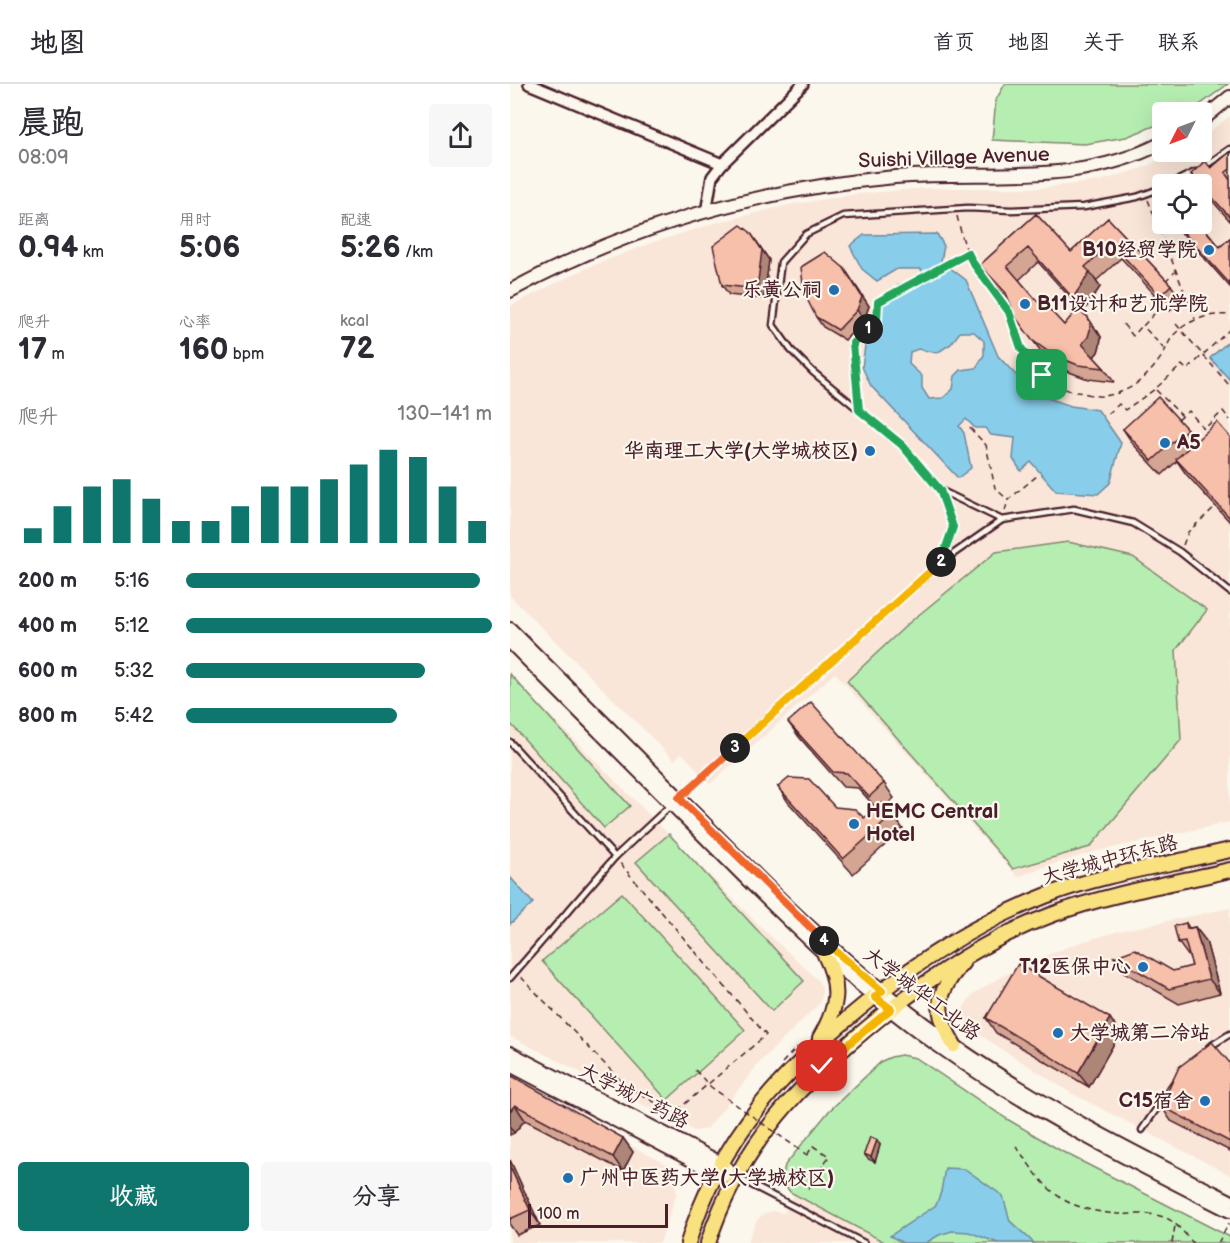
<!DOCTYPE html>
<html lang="zh">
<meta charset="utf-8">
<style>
body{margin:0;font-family:"Balsamiq Sans","LXGW WenKai TC",sans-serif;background:#f7f7f7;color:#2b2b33;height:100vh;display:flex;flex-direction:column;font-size:22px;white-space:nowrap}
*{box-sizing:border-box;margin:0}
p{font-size:20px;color:#7c7c81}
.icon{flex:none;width:33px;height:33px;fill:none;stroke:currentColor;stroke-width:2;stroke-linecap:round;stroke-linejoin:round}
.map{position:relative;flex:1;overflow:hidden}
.drawer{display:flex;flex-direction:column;background:#fff;width:510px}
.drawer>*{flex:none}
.needle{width:39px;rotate:228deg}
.tools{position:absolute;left:642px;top:18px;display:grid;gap:12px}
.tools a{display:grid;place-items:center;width:60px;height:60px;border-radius:6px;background:#fff;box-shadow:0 6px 24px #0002;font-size:30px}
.scale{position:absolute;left:18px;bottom:15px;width:140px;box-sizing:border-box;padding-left:6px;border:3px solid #4a1f2b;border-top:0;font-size:16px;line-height:21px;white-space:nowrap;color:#4a1f2b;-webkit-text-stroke:4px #fbf7ec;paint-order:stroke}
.pin{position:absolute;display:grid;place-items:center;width:51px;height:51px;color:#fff;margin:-26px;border-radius:12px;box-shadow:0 3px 9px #0006}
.km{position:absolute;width:30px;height:30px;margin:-15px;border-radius:50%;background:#222;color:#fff;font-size:16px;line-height:30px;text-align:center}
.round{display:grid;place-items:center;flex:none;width:63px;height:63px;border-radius:6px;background:#f7f7f7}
.overview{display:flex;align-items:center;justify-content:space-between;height:102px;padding:0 18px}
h1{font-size:33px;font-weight:800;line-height:45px}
.stats{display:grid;grid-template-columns:repeat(3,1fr);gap:9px;height:102px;padding:6px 18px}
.stats div{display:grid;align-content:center}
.stats b{font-size:30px;font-weight:800}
.stats small{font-size:16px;font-weight:400}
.stats p{font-size:16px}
.chart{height:168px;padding:12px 18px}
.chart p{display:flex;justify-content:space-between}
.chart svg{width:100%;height:108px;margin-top:6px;stroke:#0f766e;stroke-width:6}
.action{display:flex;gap:12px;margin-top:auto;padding:12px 18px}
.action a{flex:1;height:69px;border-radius:6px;background:#0f766e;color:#fff;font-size:24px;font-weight:800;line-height:69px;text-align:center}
.action a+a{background:#f7f7f7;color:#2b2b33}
ul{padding:0 18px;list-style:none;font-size:20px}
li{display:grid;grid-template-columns:96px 72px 1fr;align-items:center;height:45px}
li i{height:15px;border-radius:8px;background:#0f766e}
header{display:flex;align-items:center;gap:36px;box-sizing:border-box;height:84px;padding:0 30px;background:#fff;border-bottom:2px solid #e1e1e2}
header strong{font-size:28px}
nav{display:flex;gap:33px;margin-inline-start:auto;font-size:21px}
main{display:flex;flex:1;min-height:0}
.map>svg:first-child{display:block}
.built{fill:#fae6d8;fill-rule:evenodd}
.green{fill:#b6eeb1;stroke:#80866e;stroke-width:1.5}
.water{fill:#88ceea;stroke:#6f889e;stroke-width:1.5;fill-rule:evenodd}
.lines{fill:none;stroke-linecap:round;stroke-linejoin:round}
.lane-casing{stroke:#4a1f2b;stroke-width:9}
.street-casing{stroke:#4a1f2b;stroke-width:14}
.secondary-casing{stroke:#4a1f2b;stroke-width:16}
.primary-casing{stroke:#4a1f2b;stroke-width:18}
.path{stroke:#4a1f2b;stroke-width:1.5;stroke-dasharray:6 4.5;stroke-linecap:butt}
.lane{stroke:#fbf7ec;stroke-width:4.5}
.street{stroke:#fbf7ec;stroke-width:9}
.secondary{stroke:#fbf7ec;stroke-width:12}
.primary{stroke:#fae180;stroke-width:14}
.path-bridge{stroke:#4a1f2b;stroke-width:1.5;stroke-dasharray:6 4.5;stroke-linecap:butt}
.wall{fill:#d4a593;stroke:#4a1f2b;stroke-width:1.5}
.shaded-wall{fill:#ad8678;stroke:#4a1f2b;stroke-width:1.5}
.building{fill:#f7c0ab;stroke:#4a1f2b;stroke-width:1.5}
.split-1-casing{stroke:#fff;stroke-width:12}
.split-2-casing{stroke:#fff;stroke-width:12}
.split-3-casing{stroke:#fff;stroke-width:12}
.split-4-casing{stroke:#fff;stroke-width:12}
.split-5-casing{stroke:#fff;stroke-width:12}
.split-1{stroke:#22a559;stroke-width:8}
.split-2{stroke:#22a559;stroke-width:8}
.split-3{stroke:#f5b400;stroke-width:8}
.split-4{stroke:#f0652b;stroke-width:8}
.split-5{stroke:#f5b400;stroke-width:8}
.poi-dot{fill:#1f6fb2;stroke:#fbf7ec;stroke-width:2}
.labels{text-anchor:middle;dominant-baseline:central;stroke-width:4.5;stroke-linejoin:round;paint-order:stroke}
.street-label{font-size:20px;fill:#4a1f2b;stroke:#fbf7ec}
.poi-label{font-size:20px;font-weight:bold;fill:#4a1f2b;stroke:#fbf7ec;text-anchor:end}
</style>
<header>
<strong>地图</strong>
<nav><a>首页</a><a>地图</a><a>关于</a><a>联系</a></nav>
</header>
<main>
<section class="drawer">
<div class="overview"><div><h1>晨跑</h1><p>08:09</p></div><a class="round"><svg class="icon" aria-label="share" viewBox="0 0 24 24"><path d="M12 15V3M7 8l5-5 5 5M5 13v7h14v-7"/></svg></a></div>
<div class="stats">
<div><p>距离</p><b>0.94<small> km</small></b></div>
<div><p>用时</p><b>5:06</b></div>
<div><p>配速</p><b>5:26<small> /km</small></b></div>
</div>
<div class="stats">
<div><p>爬升</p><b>17<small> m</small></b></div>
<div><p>心率</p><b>160<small> bpm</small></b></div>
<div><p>kcal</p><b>72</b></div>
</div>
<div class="chart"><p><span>爬升</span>130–141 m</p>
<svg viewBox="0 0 160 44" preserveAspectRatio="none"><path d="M5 44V38M15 44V29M25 44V21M35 44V18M45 44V26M55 44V35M65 44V35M75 44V29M85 44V21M95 44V21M105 44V18M115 44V12M125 44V6M135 44V9M145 44V21M155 44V35"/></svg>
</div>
<ul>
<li><b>200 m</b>5:16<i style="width:96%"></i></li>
<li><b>400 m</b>5:12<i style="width:100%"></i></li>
<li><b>600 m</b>5:32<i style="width:78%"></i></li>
<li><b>800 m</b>5:42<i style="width:69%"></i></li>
</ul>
<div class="action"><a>收藏</a><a>分享</a></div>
</section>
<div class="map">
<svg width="720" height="1159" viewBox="0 0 720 1159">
<rect width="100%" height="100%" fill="#fbf7ec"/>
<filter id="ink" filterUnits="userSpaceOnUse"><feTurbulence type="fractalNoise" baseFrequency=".0167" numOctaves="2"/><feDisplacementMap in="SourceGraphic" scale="12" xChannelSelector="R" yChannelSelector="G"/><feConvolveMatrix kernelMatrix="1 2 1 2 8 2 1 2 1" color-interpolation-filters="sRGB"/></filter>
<g filter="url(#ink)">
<g class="built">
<path d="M720,32V738L584,768L543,780L508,793L325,589L200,700L172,669L164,676L0,512V222L74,185L138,160L205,139L278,121L347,110L417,104H530L590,97L635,83L667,68H692V53ZM652,100H692V140H652Z"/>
<polygon points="0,591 256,848 307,895 312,903 312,912 310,919 250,978 197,1045 185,1047 178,1044 0,952"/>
<polygon points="720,824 720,1091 561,1009 485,961 463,946 455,937 454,923 463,910 495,891 532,873 568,859 609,847"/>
<polygon points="0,999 158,1081 167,1108 150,1159 0,1159"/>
<polygon points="284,1111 376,1159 237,1159 247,1136 253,1130 262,1127 274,1129"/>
</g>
<g class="green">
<polygon points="495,0 718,0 680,28 652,28 652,39 616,53 575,60 482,56 486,16"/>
<polygon points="558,458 623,473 697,526 666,566 671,656 580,763 503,785 337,597 400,538 486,468"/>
<polygon points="0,590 120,722 94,744 0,639"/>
<polygon points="159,750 294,897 262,927 126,778"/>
<polygon points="112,809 235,946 157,1016 32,877"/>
<polygon points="391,971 406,974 497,1035 553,1068 720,1153 720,1159 376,1159 280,1108 273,1098 273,1090 275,1081 319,1027 372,977 381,973"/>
</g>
<g class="water">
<path d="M427,150L434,162L431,177L456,196L488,272L504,289L532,312L561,322L588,326L611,359L600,399L588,410L546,407L521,378L511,387L503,375L505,354L481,351L475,344H465L456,335L449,342L454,349L461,384L448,394L361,302L352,283L356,255L369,239L372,220L388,201L416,196L411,185H387L367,197L352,185L340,162L354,151ZM450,248H464L474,257V271L466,284L451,286L445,292L443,305L433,314L419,315L412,304V292L399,280L400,268L408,265L427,269L441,260Z"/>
<polygon points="720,256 720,296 700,274"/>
<polygon points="0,793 23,819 0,840"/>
<polygon points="435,1084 455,1085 493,1112 500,1137 524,1159 488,1159 459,1148 442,1147 429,1151 416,1159 393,1159 380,1152 426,1121 431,1108"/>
</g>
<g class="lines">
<defs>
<g id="lane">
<polyline points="695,82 720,65"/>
<polyline points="660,100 685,88"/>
<polyline points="652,104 627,113 574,123 501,126 458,124 333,132 296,150 271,178 263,241 281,266 303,288 392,361 430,406 492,436 564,425 623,439 670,468 720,508"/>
<polyline points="430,406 443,443 433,477"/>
<polyline points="0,658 105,773"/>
<polyline points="169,714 433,477 492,436"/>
<polyline points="0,894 105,773 162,720"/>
<polyline points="699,963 720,950"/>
<polyline points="632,1046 664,999"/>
<polyline points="228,1094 354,1159"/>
</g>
<g id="street">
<polyline points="19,0 212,80 293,0"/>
<polyline points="197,123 202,93 212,80"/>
</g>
<g id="secondary">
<polyline points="692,36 720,13"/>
<path d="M0,207C119,142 250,105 385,93C478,85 565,104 652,59"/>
<path d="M0,545C64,609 127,672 191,736C262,808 333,879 414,940C510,1011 614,1064 720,1117"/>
<path d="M0,558C65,623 129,688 194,752C267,826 340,899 426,960C518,1025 619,1076 720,1127"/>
<polyline points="0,969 211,1079 226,1093"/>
<polyline points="0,981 206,1089 216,1091"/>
</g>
<g id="primary">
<path d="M310,954C328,923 331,903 315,871"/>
<path d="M444,961C423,926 426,909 453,878"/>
<path d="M178,1159C211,1050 274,986 360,916C414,873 471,837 535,812C595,789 658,781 720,766"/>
<path d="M198,1159C230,1059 293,996 372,932C425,890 480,853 544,830C601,809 661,800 720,786"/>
</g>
</defs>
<use href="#lane" class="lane-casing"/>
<use href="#street" class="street-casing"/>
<use href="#secondary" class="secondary-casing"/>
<use href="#primary" class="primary-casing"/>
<g class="path">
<polyline points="638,116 685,235"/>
<path d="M447,132C451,148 454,164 463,179C473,195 488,209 498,226C505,238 505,253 511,265C523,285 544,305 567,308C575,309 586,313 594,312C620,309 638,293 652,272C656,266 658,258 663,252C676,236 700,229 720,231"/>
<polyline points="655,197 665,188"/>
<polyline points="644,209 642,215 644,230 633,242 655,266"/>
<polyline points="613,240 623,252 632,242"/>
<polyline points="666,240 720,302"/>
<polyline points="646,306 672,332"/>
<polyline points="348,317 343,259 367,237 368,218 457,169"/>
<polyline points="598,330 609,320 615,326 645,305 672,281 677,286 720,245"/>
<polyline points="668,336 679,327 694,345 713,327 720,336"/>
<polyline points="460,344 476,361 485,404 498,416"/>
<polyline points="495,427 498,416 528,391"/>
<polyline points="673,461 678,448 706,422"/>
<polyline points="11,893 116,1002 164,1029 256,951 109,778"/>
<polyline points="272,979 287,963"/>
<path d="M506,1062C521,1083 536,1108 560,1119C576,1126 593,1129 610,1130C626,1131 645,1127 660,1136C669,1142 676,1151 683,1159"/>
<polyline points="297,1071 303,1062 319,1072 297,1107"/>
<polyline points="662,1159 665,1142"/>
<polyline points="708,1159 719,1139"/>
</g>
<use href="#lane" class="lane"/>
<use href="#street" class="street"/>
<use href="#secondary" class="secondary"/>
<use href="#primary" class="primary"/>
<polyline class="path-bridge" points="185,986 201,1003 297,1071"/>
</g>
<g class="wall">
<polygon points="720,68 720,137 692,105 692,100 688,100 681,90 701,84"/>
<polygon points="526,130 561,168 598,134 661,201 671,216 660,227 611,174 586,197 590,203 573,228 528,178 509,196 528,218 554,241 587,246 591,253 590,261 588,268 584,273 594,284 604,298 578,295 554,286 533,270 506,234 498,215 480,196 470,181"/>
<polygon points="656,140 691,140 710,163 720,154 720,203 673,150 659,144"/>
<polygon points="247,158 259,176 254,215 219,211 212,201"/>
<polygon points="334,184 359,222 354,236 335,256 313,243 306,233"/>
<polygon points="613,345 677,345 686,357 720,353 720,438 676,390 667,377 652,391 623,360"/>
<polygon points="278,638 374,699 384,714 375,722 383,731 393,745 343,790 278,718 268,703 354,734 366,724 348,704 333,703 289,653"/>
<polygon points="676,839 679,844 685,843 696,857 710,909 669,920 614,888 604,873 663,887 682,882 680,873 679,873 668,858"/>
<polygon points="476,934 610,949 579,1003 486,949"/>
<polygon points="720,979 720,1067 661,1037 651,1022"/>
<polygon points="0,995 113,1054 123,1068 113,1087 15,1036 4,1049 0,1051"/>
<polygon points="370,1061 365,1078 358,1075 354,1070"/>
<polygon points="0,1076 30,1141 7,1151 0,1141"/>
</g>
<g class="shaded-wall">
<polygon points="240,148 259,176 254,215 247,205"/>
<polygon points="334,184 359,222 354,236 347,226"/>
<polygon points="580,188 590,203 573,228 563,214"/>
<polygon points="577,232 591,253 590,261 588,268 582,275 572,260"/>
<polygon points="685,843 696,857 710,909 699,895"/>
<polygon points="600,934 610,949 579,1003 568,989"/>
<polygon points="5,1021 15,1036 4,1049 0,1043 0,1027"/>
<polygon points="113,1054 123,1068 113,1087 103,1073"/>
<polygon points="367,1056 370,1061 365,1078 361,1073"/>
<polygon points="0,1076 30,1141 20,1126 0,1083"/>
</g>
<g class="building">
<polygon points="720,68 720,85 715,89 720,96 720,133 681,90 695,77 701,84"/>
<polygon points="652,111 652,131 649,129 645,120 651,112"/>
<polygon points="526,130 561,168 598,134 661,201 650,212 601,159 575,183 580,188 563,214 518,164 497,182 528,218 530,215 554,241 564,229 572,229 577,232 580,238 580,246 578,253 572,260 594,284 568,281 543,271 522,256 506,234 496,209 470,181"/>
<polygon points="666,140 690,140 710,163 720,154 720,200"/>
<polygon points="231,141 240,148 252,166 247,205 212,201 203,162"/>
<polygon points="315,168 334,184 352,213 347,226 328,246 306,233 294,209 291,183"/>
<polygon points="648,313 677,345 642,377 613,345"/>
<polygon points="707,338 720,353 720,434 666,375"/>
<polygon points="301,618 374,699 359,713 337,689 323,688 278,638"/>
<polygon points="279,694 299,695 325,723 345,725 354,734 372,719 383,731 333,775 268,703"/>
<polygon points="676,839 677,845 685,843 699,895 659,905 604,873 625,865 663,887 682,882 675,857 668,858 664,842"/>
<polygon points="508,880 600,934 568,989 476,934"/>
<polygon points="702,958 720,979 720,1058 651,1022 669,983"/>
<polygon points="2,992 113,1054 103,1073 5,1021 0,1027 0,995"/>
<polygon points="360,1053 367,1056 361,1073 354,1070"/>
<polygon points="0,1083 20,1126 0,1135"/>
</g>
</g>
<g class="lines" filter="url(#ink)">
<defs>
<polyline id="split-1" points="358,245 367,237 368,218 458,169 463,179 499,228 511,264 532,291"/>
<polyline id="split-2" points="358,245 343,259 349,326 392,361 430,406 443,443 431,478"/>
<polyline id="split-3" points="225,664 431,478"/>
<polyline id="split-4" points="225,664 169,714 314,857"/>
<polyline id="split-5" points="312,982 381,925 365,913 372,907 314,857"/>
</defs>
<use href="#split-1" class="split-1-casing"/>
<use href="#split-2" class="split-2-casing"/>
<use href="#split-3" class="split-3-casing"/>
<use href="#split-4" class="split-4-casing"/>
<use href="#split-5" class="split-5-casing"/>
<use href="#split-1" class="split-1"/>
<use href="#split-2" class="split-2"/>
<use href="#split-3" class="split-3"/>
<use href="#split-4" class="split-4"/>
<use href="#split-5" class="split-5"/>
</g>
<g class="poi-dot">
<circle cx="699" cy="166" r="6"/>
<circle cx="324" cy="206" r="6"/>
<circle cx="515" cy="220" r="6"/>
<circle cx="655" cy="359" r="6"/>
<circle cx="360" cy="367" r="6"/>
<circle cx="344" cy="740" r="6"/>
<circle cx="633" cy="883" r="6"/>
<circle cx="548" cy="949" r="6"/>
<circle cx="695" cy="1017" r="6"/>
<circle cx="58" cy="1094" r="6"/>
</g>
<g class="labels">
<g class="street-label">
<text transform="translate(444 74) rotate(-2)">Suishi Village Avenue</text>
<text transform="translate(600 776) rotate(-15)">大学城中环东路</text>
<text transform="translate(412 910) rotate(37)">大学城华工北路</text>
<text transform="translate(124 1012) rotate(27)">大学城广药路</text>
</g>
<g class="poi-label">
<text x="687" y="166">B10经贸学院</text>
<text x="312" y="206">乐黄公祠</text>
<text x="527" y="220" text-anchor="start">B11设计和艺术学院</text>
<text x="667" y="359" text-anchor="start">A5</text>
<text x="348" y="367">华南理工大学(大学城校区)</text>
<text x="356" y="728" text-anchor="start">HEMC Central<tspan x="356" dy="23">Hotel</tspan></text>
<text x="621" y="883">T12医保中心</text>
<text x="560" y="949" text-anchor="start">大学城第二冷站</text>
<text x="683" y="1017">C15宿舍</text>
<text x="70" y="1094" text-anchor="start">广州中医药大学(大学城校区)</text>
</g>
</g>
</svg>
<div class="tools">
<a><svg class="needle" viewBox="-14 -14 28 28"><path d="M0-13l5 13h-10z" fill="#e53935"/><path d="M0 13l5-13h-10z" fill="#7c7c81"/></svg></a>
<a><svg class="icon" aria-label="locate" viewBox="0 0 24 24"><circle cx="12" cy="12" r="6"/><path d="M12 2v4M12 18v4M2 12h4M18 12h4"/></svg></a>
</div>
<div class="scale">100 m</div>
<div class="pin" style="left:532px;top:291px;background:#1e9e55"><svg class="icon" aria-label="arrive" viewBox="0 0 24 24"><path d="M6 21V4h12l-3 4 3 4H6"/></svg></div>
<div class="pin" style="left:312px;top:982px;background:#d93025"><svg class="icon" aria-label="check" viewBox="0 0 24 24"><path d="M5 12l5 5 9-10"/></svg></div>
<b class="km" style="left:358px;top:245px">1</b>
<b class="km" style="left:431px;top:478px">2</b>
<b class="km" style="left:225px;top:664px">3</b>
<b class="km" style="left:314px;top:857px">4</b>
</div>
</main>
